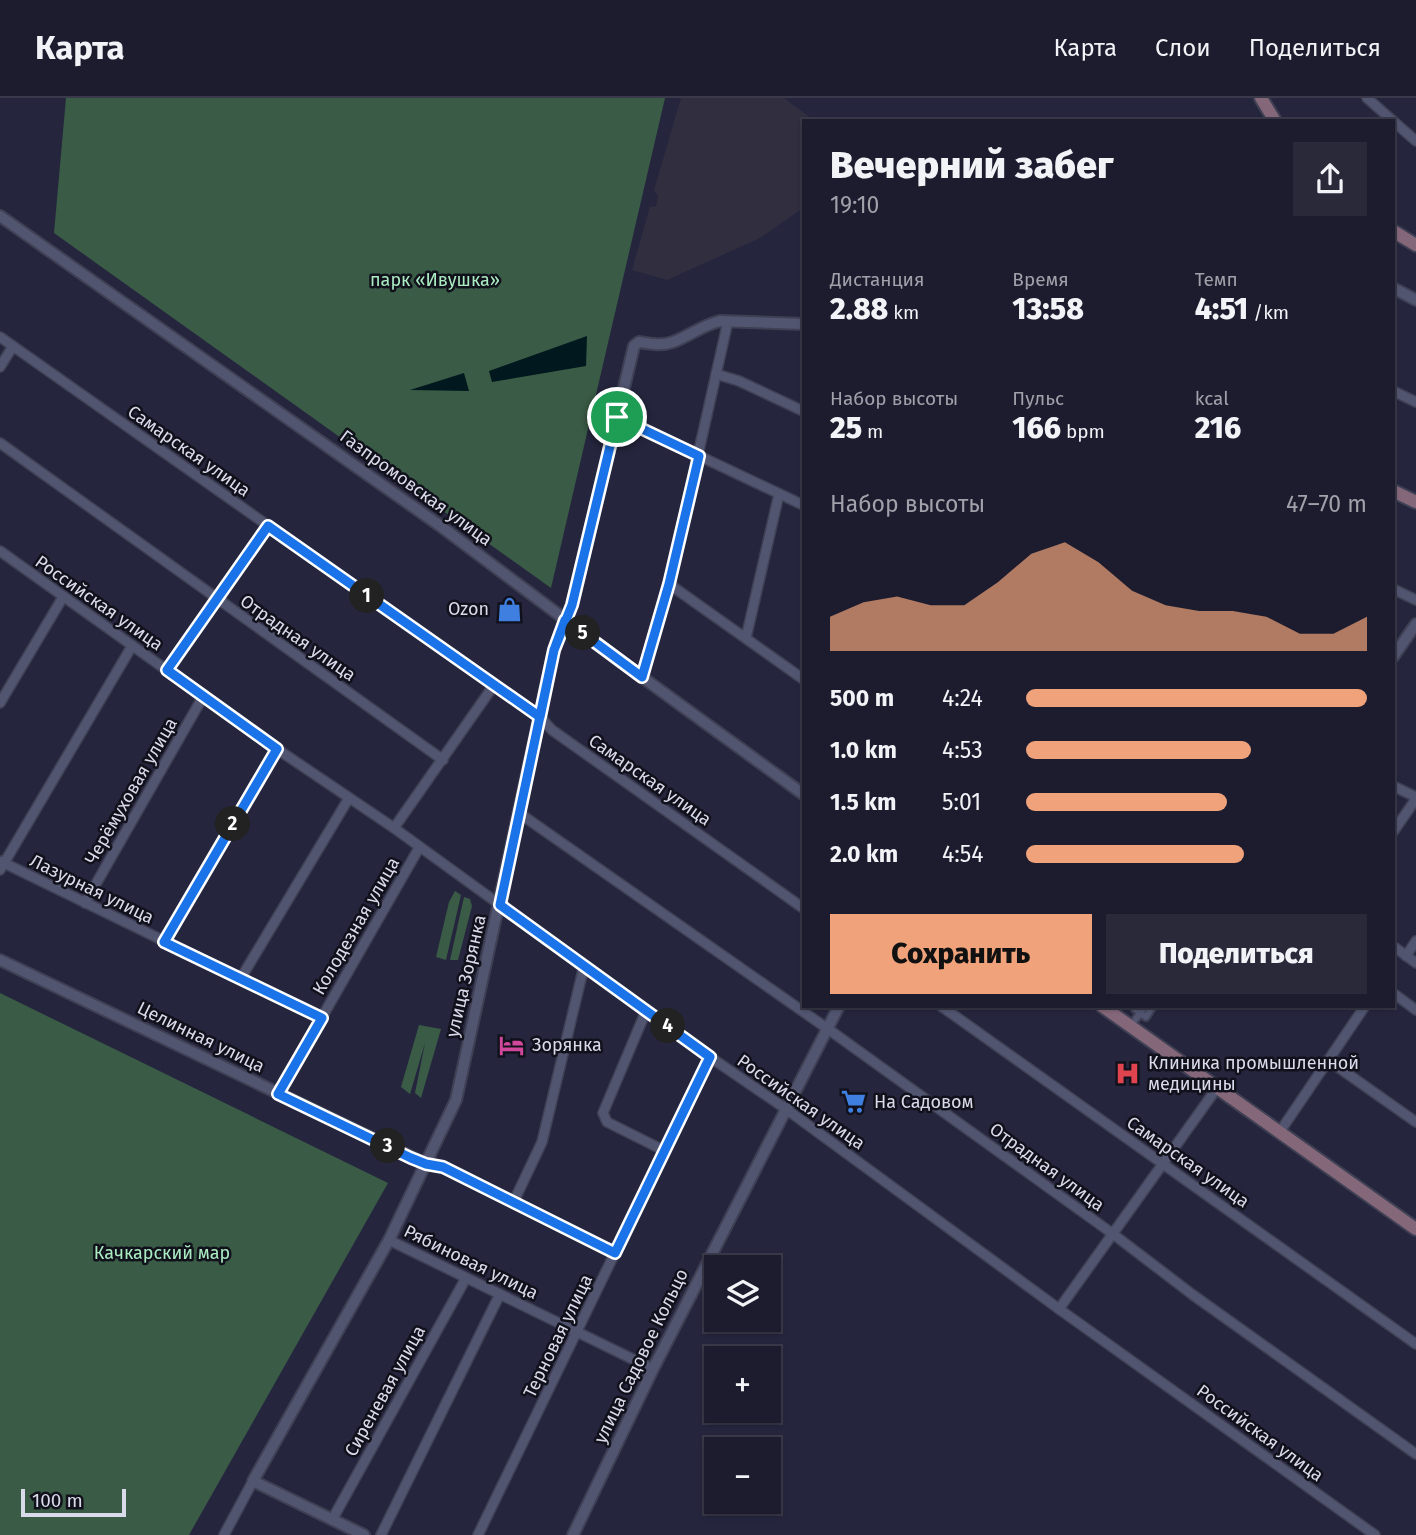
<!DOCTYPE html>
<html lang="ru">
<meta charset="utf-8">
<style>
body{margin:0;font-family:"Fira Sans",sans-serif;background:#29293a;color:#f1f3f6;height:100vh;display:flex;flex-direction:column;font-size:26px;white-space:nowrap}
*{box-sizing:border-box;margin:0}
p{font-size:23px;color:#a0a1aa}
.icon{flex:none;width:38px;height:38px;fill:none;stroke:currentColor;stroke-width:2;stroke-linecap:round;stroke-linejoin:round}
.map{position:relative;flex:1;overflow:hidden}
.details{position:absolute;left:802px;top:21px;width:593px;height:889px;display:flex;flex-direction:column;background:#1c1c2e;border-radius:0px;box-shadow:0 2px 5px #0004,0 0 0 2px #3a3a4a}
.details>*{flex:none}
.tools{position:absolute;left:704px;top:1157px;display:grid;gap:14px}
.tools a{display:grid;place-items:center;width:77px;height:77px;border-radius:0px;background:#1c1c2e;box-shadow:0 2px 5px #0004,0 0 0 2px #3a3a4a;font-size:35px}
.scale{position:absolute;left:21px;bottom:18px;width:105px;box-sizing:border-box;padding-left:7px;border:4px solid #d9dbeb;border-top:0;font-size:19px;line-height:24px;white-space:nowrap;color:#d9dbeb;-webkit-text-stroke:5px #10111b;paint-order:stroke}
.pin{position:absolute;display:grid;place-items:center;width:60px;height:60px;color:#fff;margin:-30px;border:4px solid #fff;border-radius:50%;box-shadow:0 2px 7px #0007}
.km{position:absolute;width:35px;height:35px;margin:-18px;border-radius:50%;background:#222;color:#fff;font-size:19px;line-height:35px;text-align:center}
.round{display:grid;place-items:center;flex:none;width:74px;height:74px;border-radius:0px;background:#29293a}
.head{display:flex;align-items:center;justify-content:space-between;height:119px;padding:0 28px}
h1{font-size:38px;font-weight:800;line-height:52px}
.metrics{display:grid;grid-template-columns:repeat(3,1fr);gap:10px;height:119px;padding:7px 28px}
.metrics div{display:grid;align-content:center}
.metrics b{font-size:30px;font-weight:800}
.metrics small{font-size:19px;font-weight:400}
.metrics p{font-size:19px}
.chart{height:196px;padding:14px 28px}
.chart p{display:flex;justify-content:space-between}
.chart svg{width:100%;height:126px;margin-top:7px;fill:#f0a27a;opacity:.7}
.cta{display:flex;gap:14px;margin-top:auto;padding:14px 28px}
.cta a{flex:1;height:80px;border-radius:0px;background:#f0a27a;color:#111;font-size:28px;font-weight:800;line-height:80px;text-align:center}
.cta a+a{background:#29293a;color:#f1f3f6}
ul{padding:0 28px;list-style:none;font-size:23px}
li{display:grid;grid-template-columns:112px 84px 1fr;align-items:center;height:52px}
li i{height:18px;border-radius:9px;background:#f0a27a}
header{display:flex;align-items:center;gap:42px;box-sizing:border-box;height:98px;padding:0 35px;background:#1c1c2e;border-bottom:2px solid #3a3a4a}
header strong{font-size:33px}
nav{display:flex;gap:38px;margin-inline-start:auto;font-size:24px}
.map>svg:first-child{display:block}
.industrial{fill:#302e3f}
.green{fill:#3a5b46}
.water{fill:#00181e}
.lines{fill:none;stroke-linecap:round;stroke-linejoin:round}
.pedestrian-casing{stroke:#3f4054;stroke-width:10}
.minor-casing{stroke:#3f4054;stroke-width:12}
.tertiary-casing{stroke:#3f4054;stroke-width:14}
.secondary-casing{stroke:#3f4054;stroke-width:16}
.pedestrian{stroke:#525570;stroke-width:6}
.minor{stroke:#525570;stroke-width:9}
.tertiary{stroke:#525570;stroke-width:10}
.secondary{stroke:#85677a;stroke-width:12}
.route-casing{stroke:#fff;stroke-width:14}
.route{stroke:#1a73e8;stroke-width:9}
.labels{text-anchor:middle;dominant-baseline:central;stroke-width:5;stroke-linejoin:round;paint-order:stroke}
.park-label{font-size:18px;fill:#aaebc1;stroke:#10111b}
.street-label{font-size:18px;fill:#d9dbeb;stroke:#10111b}
.poi-label{font-size:18px;fill:#d9dbeb;stroke:#10111b;text-anchor:start}
</style>
<header>
<strong>Карта</strong>
<nav><a>Карта</a><a>Слои</a><a>Поделиться</a></nav>
</header>
<div class="map">
<svg width="1416" height="1437" viewBox="0 0 1416 1437">
<rect width="100%" height="100%" fill="#25263e"/>
<polygon class="industrial" points="681,0 784,0 815,23 803,23 803,110 760,140 667,182 632,172 650,109 656,108 658,99 654,92"/>
<g class="green">
<polygon points="66,0 665,0 551,490 54,135"/>
<polygon points="455,793 461,797 446,862 436,859 449,804"/>
<polygon points="464,799 470,801 472,808 458,862 450,862"/>
<polygon points="0,895 388,1085 189,1437 0,1437"/>
<polygon points="419,927 441,931 421,1000 415,995 425,945 410,996 401,989"/>
</g>
<g class="water">
<polygon points="587,238 586,268 492,284 489,273"/>
<polygon points="464,275 469,293 410,292"/>
</g>
<g class="lines">
<defs>
<g id="pedestrian">
<polyline points="1145,908 1140,915 1146,919 1153,908"/>
<polyline points="1131,928 1140,915 1135,911 1137,908"/>
</g>
<g id="minor">
<polyline points="1367,0 1393,23"/>
<polyline points="1393,23 1416,43"/>
<polyline points="0,239 540,619 552,632 803,810"/>
<polyline points="0,269 13,248"/>
<polyline points="716,276 739,283 803,313"/>
<polyline points="1393,293 1416,304"/>
<polyline points="617,319 803,407"/>
<polyline points="0,345 443,662"/>
<polyline points="0,453 277,651 394,730 710,959 786,1011 1059,1211 1375,1437"/>
<polyline points="669,486 803,581"/>
<polyline points="1393,491 1416,502"/>
<polyline points="746,540 779,396"/>
<polyline points="167,572 268,427"/>
<polyline points="642,579 669,486 728,223"/>
<polyline points="0,605 63,499"/>
<polyline points="1393,688 1416,699"/>
<polyline points="519,715 828,931 1113,1136 1193,1197 1416,1356"/>
<polyline points="394,730 494,587"/>
<polyline points="1393,734 1416,701"/>
<polyline points="0,763 322,920"/>
<polyline points="0,772 132,548"/>
<polyline points="85,805 204,597"/>
<polyline points="164,844 277,651"/>
<polyline points="1393,848 1416,865"/>
<polyline points="1406,858 1416,843"/>
<polyline points="241,880 349,700"/>
<polyline points="1393,895 1416,912"/>
<polyline points="941,908 1416,1246"/>
<polyline points="646,913 603,1015 607,1024 665,1053"/>
<polyline points="1328,962 1416,1024"/>
<polyline points="278,996 419,750"/>
<polyline points="1279,1035 1365,908"/>
<polyline points="426,1066 443,1069 615,1155"/>
<polyline points="514,1103 542,1044 584,868"/>
<polyline points="389,1142 653,1271"/>
<polyline points="1059,1211 1217,990"/>
<polyline points="332,1422 466,1180"/>
<polyline points="224,1437 253,1383"/>
<polyline points="381,1437 500,1196"/>
<polyline points="478,1437 710,959"/>
</g>
<g id="tertiary">
<polyline points="0,118 439,427 642,579 803,696"/>
<polyline points="1393,190 1416,202"/>
<polyline points="1393,559 1416,526"/>
<polyline points="0,862 426,1066"/>
<path d="M364,1437L253,1383L389,1142L456,1002L554,552L572,507L634,248L639,244C651,246 662,248 673,244C689,238 703,227 720,223L803,226"/>
<polyline points="573,1437 653,1271 839,908"/>
</g>
<g id="secondary">
<polyline points="1261,0 1275,23"/>
<polyline points="1393,133 1416,147"/>
<polyline points="1393,393 1416,404"/>
<polyline points="1102,908 1416,1131"/>
</g>
</defs>
<use href="#pedestrian" class="pedestrian-casing"/>
<use href="#minor" class="minor-casing"/>
<use href="#tertiary" class="tertiary-casing"/>
<use href="#secondary" class="secondary-casing"/>
<use href="#pedestrian" class="pedestrian"/>
<use href="#minor" class="minor"/>
<use href="#tertiary" class="tertiary"/>
<use href="#secondary" class="secondary"/>
</g>
<g class="lines">
<defs>
<polyline id="route" points="617,319 572,507 554,552 540,619 268,428 167,572 277,651 164,844 322,920 278,996 411,1060 426,1066 443,1069 615,1155 710,959 500,807 554,552 565,522 642,579 669,486 699,358 617,319"/>
</defs>
<use href="#route" class="route-casing"/>
<use href="#route" class="route"/>
</g>
<defs>
<symbol id="shop-bare" viewBox="-9 -9 18 18"><path d="M-5-2.5h2.3a2.7 3.5 0 0 1 5.4 0H5L5.5 6h-11ZM-1.5-2.5h3a1.5 2.3 0 0 0-3 0Z" fill="#3f7fe0" stroke="#10111b" stroke-width="2.5" paint-order="stroke"/></symbol>
<symbol id="hotel-bare" viewBox="-9 -9 18 18"><path d="M-6-4.5h1.5V1H6V5H4.5V3h-9V5H-6ZM-4 0a1.8 1.8 0 1 1 3.6 0ZM.5 0V-2.5h3Q6-2.5 6 0Z" fill="#d1479c" stroke="#10111b" stroke-width="2.5" paint-order="stroke"/></symbol>
<symbol id="hospital-bare" viewBox="-9 -9 18 18"><path d="M-5-5h3v3.5h4V-5h3V5h-3V1.5h-4V5h-3Z" fill="#e0444e" stroke="#10111b" stroke-width="2.5" paint-order="stroke"/></symbol>
<symbol id="supermarket-bare" viewBox="-9 -9 18 18"><path d="M-6-5.5h2.5l.6 2H6L4.5 2H-2.5L-4.4-4H-6ZM-1.5 3.2a1.3 1.3 0 1 0 .1 0ZM3 3.2a1.3 1.3 0 1 0 .1 0Z" fill="#3f7fe0" stroke="#10111b" stroke-width="2.5" paint-order="stroke"/></symbol>
</defs>
<g fill-rule="evenodd">
<use href="#shop-bare" x="492" y="494" width="35" height="35"/>
<use href="#hotel-bare" x="494" y="930" width="35" height="35"/>
<use href="#hospital-bare" x="1110" y="958" width="35" height="35"/>
<use href="#supermarket-bare" x="836" y="986" width="35" height="35"/>
</g>
<g class="labels">
<g class="park-label">
<text x="435" y="182">парк «Ивушка»</text>
<text x="162" y="1155">Качкарский мар</text>
</g>
<g class="street-label">
<text transform="translate(189 353) rotate(35)">Самарская улица</text>
<text transform="translate(416 390) rotate(36)">Газпромовская улица</text>
<text transform="translate(99 505) rotate(35)">Российская улица</text>
<text transform="translate(298 540) rotate(35)">Отрадная улица</text>
<text transform="translate(650 682) rotate(35)">Самарская улица</text>
<text transform="translate(131 693) rotate(-60)">Черёмуховая улица</text>
<text transform="translate(92 791) rotate(26)">Лазурная улица</text>
<text transform="translate(356 828) rotate(-60)">Колодезная улица</text>
<text transform="translate(466 878) rotate(-77)">улица Зорянка</text>
<text transform="translate(201 939) rotate(26)">Целинная улица</text>
<text transform="translate(801 1004) rotate(35)">Российская улица</text>
<text transform="translate(1188 1064) rotate(35)">Самарская улица</text>
<text transform="translate(1047 1069) rotate(36)">Отрадная улица</text>
<text transform="translate(471 1164) rotate(26)">Рябиновая улица</text>
<text transform="translate(558 1238) rotate(-64)">Терновая улица</text>
<text transform="translate(641 1258) rotate(-64)">улица Садовое Кольцо</text>
<text transform="translate(385 1293) rotate(-61)">Сиреневая улица</text>
<text transform="translate(1260 1335) rotate(36)">Российская улица</text>
</g>
<g class="poi-label">
<text x="489" y="511" text-anchor="end">Ozon</text>
<text x="532" y="947">Зорянка</text>
<text x="1148" y="965">Клиника промышленной<tspan x="1148" dy="21">медицины</tspan></text>
<text x="874" y="1004">На Садовом</text>
</g>
</g>
</svg>
<div class="tools">
<a><svg class="icon" aria-label="layers" viewBox="0 0 24 24"><path d="M12 4l9 5-9 5-9-5zM3 14l9 5 9-5"/></svg></a>
<a>+</a>
<a>−</a>
</div>
<div class="scale">100 m</div>
<div class="pin" style="left:617px;top:319px;background:#1e9e55"><svg class="icon" aria-label="arrive" viewBox="0 0 24 24"><path d="M6 21V4h12l-3 4 3 4H6"/></svg></div>
<b class="km" style="left:367px;top:498px">1</b>
<b class="km" style="left:233px;top:726px">2</b>
<b class="km" style="left:388px;top:1048px">3</b>
<b class="km" style="left:668px;top:928px">4</b>
<b class="km" style="left:583px;top:535px">5</b>
<section class="details">
<div class="head"><div><h1>Вечерний забег</h1><p>19:10</p></div><a class="round"><svg class="icon" aria-label="share" viewBox="0 0 24 24"><path d="M12 15V3M7 8l5-5 5 5M5 13v7h14v-7"/></svg></a></div>
<div class="metrics">
<div><p>Дистанция</p><b>2.88<small> km</small></b></div>
<div><p>Время</p><b>13:58</b></div>
<div><p>Темп</p><b>4:51<small> /km</small></b></div>
</div>
<div class="metrics">
<div><p>Набор высоты</p><b>25<small> m</small></b></div>
<div><p>Пульс</p><b>166<small> bpm</small></b></div>
<div><p>kcal</p><b>216</b></div>
</div>
<div class="chart"><p><span>Набор высоты</span>47–70 m</p>
<svg viewBox="0 0 160 44" preserveAspectRatio="none"><path d="M0 44V32L10 27L20 25L30 28L40 28L50 20L60 10L70 6L80 13L90 23L100 28L110 30L120 30L130 32L140 38L150 38L160 32V44z"/></svg>
</div>
<ul>
<li><b>500 m</b>4:24<i style="width:100%"></i></li>
<li><b>1.0 km</b>4:53<i style="width:66%"></i></li>
<li><b>1.5 km</b>5:01<i style="width:59%"></i></li>
<li><b>2.0 km</b>4:54<i style="width:64%"></i></li>
</ul>
<div class="cta"><a>Сохранить</a><a>Поделиться</a></div>
</section>
</div>
